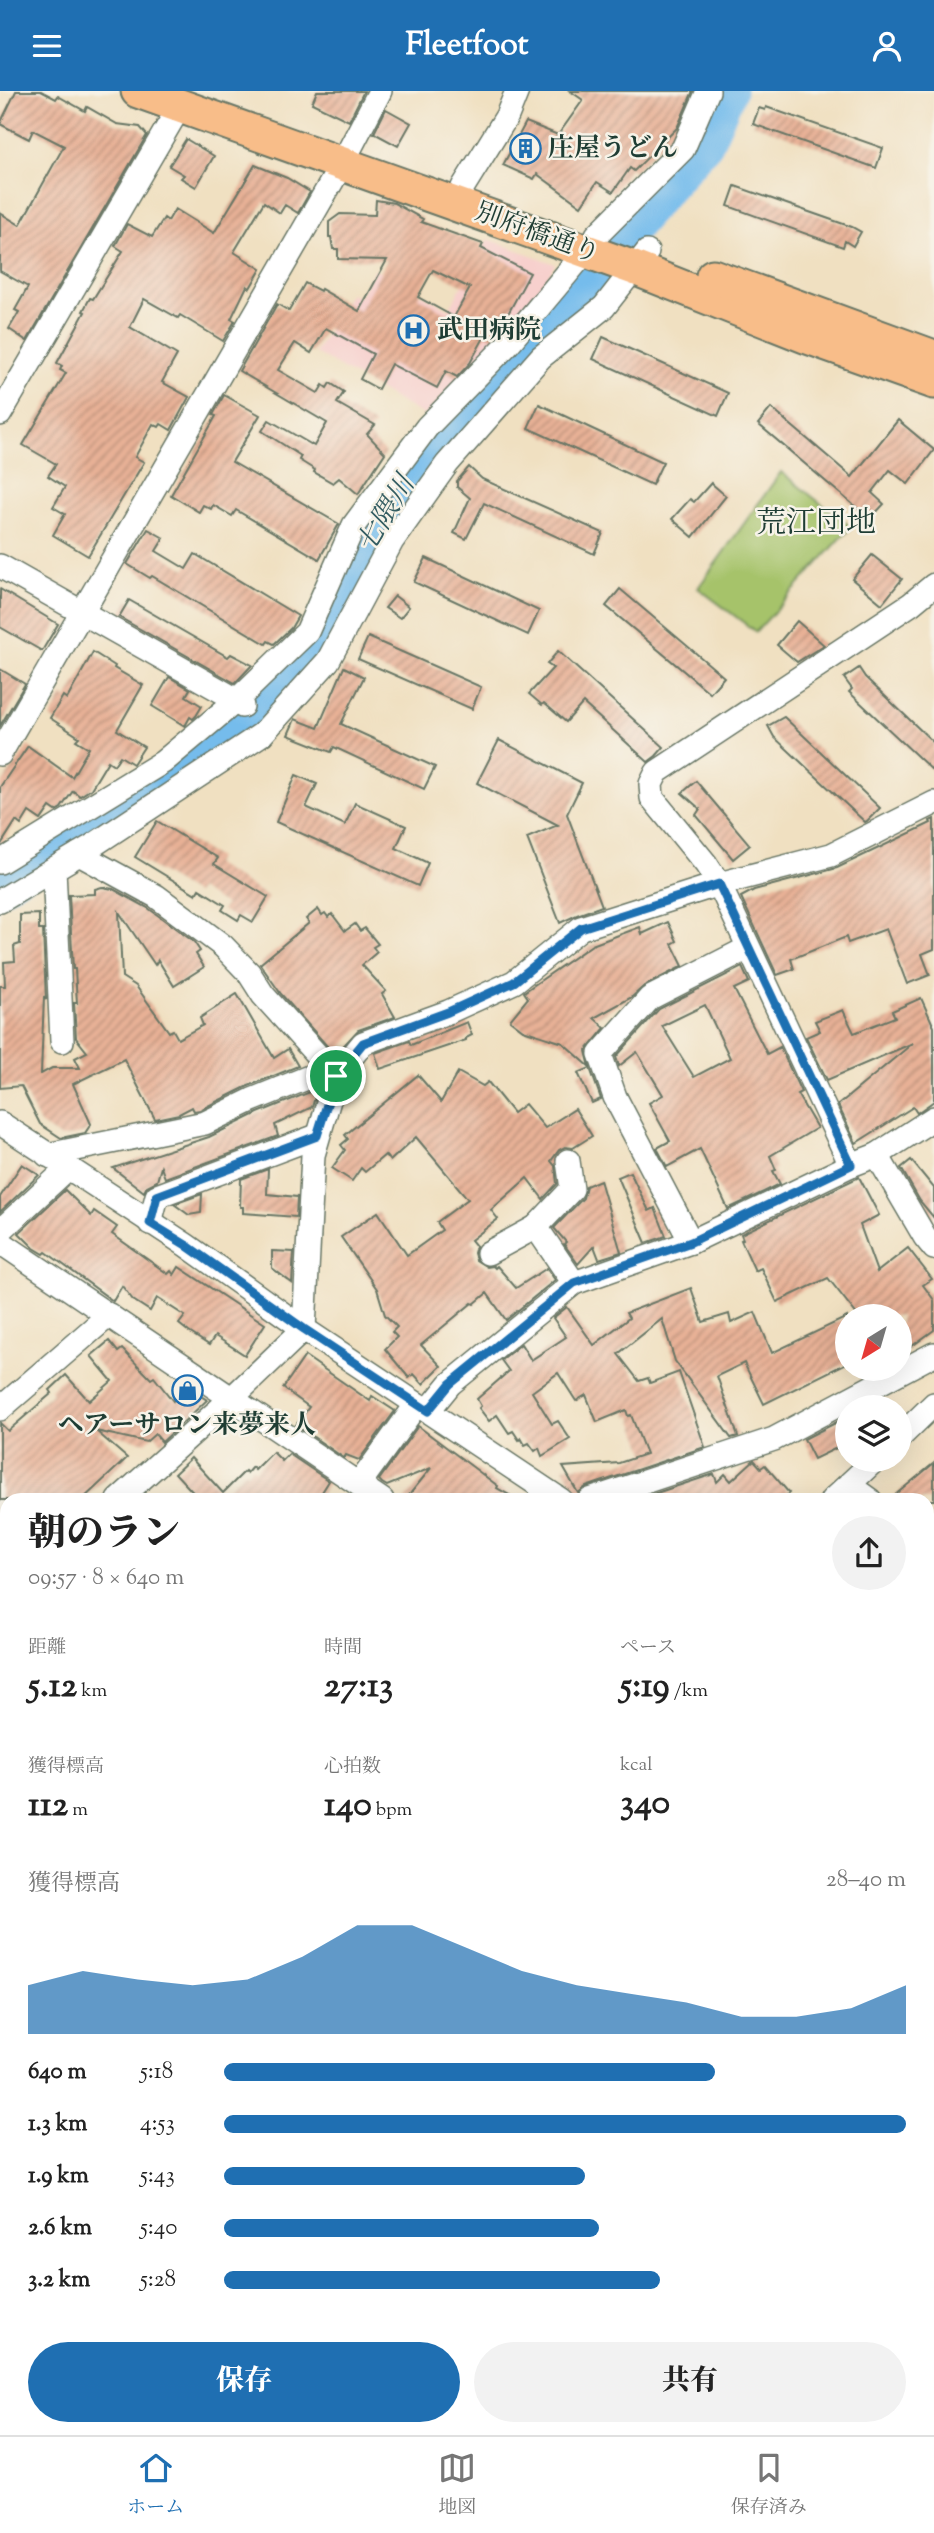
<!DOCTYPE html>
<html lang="ja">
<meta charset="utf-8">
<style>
body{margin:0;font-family:"Sorts Mill Goudy","Noto Serif JP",serif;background:#f2f2f2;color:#222;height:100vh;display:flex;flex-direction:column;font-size:26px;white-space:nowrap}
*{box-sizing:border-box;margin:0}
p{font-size:23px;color:#767676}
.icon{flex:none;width:38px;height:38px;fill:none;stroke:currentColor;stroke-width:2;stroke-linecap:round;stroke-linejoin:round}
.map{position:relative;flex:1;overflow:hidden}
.details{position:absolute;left:0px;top:1402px;width:934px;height:943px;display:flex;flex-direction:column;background:#fff;border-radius:21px 21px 0 0;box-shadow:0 7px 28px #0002}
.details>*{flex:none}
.needle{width:46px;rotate:217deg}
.buttons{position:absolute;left:835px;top:1213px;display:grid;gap:14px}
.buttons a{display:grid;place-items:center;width:77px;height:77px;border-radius:50%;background:#fff;box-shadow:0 7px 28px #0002;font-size:35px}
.pin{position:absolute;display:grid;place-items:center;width:60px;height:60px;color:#fff;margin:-30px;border:4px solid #fff;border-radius:50%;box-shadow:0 2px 7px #0007}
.round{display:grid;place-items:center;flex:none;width:74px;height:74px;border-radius:37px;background:#f2f2f2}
.summary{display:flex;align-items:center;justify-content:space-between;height:119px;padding:0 28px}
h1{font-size:38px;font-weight:800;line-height:52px}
.figures{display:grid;grid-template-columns:repeat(3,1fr);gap:10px;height:119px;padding:7px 28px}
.figures div{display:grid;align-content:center}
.figures b{font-size:35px;font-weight:800}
.figures small{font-size:19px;font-weight:400}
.figures p{font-size:19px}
.chart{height:196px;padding:14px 28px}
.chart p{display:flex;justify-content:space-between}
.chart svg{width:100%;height:126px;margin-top:7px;fill:#1f6fb2;opacity:.7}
.action{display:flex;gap:14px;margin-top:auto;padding:14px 28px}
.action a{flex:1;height:80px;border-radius:42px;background:#1f6fb2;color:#fff;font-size:28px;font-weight:800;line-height:80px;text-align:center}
.action a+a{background:#f2f2f2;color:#222}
ul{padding:0 28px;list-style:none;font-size:23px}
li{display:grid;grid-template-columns:112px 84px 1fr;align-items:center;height:52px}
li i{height:18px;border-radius:9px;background:#1f6fb2}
header{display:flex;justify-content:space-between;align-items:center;height:91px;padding:0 28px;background:#1f6fb2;color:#fff;font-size:32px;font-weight:800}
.tabs{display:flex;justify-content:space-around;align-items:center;height:98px;border-top:2px solid #e0e0e0;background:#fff;font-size:19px;color:#767676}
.tabs a{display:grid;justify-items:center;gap:4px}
.tabs .on{color:#1f6fb2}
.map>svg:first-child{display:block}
.built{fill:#f7d0cd}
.grass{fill:#a6c36a;stroke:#62804f;stroke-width:2}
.park{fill:url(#park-crowns);stroke:#62804f;stroke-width:2}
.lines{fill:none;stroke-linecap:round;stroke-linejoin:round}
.river{stroke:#75bcec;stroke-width:35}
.building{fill:url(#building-hatch);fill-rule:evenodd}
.minor-casing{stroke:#687665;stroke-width:26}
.highway-casing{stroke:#687665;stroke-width:37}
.minor{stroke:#fff;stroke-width:23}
.highway{stroke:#f8bd89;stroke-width:33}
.route-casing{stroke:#fff;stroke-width:14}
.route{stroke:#1f6fb2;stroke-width:9}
.labels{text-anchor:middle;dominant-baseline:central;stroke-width:5;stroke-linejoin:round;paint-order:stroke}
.poi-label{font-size:26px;font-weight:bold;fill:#1f3d34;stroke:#f7f3e8;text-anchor:start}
.street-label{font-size:26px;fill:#1f3d34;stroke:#f7f3e8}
.water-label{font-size:28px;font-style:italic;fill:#345d62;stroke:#f7f3e8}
.quarter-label{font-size:30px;fill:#1f3d34;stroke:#f7f3e8}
</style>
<header><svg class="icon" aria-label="menu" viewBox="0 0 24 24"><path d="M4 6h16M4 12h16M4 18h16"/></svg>Fleetfoot<svg class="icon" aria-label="person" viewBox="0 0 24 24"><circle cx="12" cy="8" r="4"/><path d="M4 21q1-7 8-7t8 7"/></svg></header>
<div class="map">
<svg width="934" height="2344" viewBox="0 0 934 2344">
<defs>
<pattern id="park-crowns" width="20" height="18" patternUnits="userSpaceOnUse" patternTransform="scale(1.75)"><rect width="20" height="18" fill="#a6c36a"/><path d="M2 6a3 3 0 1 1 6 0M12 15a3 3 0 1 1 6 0" fill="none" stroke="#87a058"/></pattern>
<pattern id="building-hatch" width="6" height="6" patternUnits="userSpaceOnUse" patternTransform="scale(1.75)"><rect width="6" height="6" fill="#e8b196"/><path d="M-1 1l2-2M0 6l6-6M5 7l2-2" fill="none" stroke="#bb917b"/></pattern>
</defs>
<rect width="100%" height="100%" fill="#f7f3e8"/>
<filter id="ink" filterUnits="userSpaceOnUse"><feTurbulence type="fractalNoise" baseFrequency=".0143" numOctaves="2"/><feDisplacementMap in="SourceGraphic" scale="14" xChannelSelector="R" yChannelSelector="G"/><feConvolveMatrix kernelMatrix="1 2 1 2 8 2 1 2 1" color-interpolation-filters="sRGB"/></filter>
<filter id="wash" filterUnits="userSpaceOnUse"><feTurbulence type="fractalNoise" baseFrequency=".00686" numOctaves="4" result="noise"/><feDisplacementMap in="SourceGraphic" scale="28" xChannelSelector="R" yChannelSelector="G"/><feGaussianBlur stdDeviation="1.57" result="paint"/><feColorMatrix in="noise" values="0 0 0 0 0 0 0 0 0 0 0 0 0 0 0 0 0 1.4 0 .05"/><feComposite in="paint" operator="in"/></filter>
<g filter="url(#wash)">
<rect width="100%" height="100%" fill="#f0e0c1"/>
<polygon class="built" points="488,148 555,173 543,194 425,325 315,262 350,202 359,206 375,178 449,218"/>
<polygon class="grass" points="781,381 851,436 756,541 698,497"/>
<polygon class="park" points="312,2338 721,2338 720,2344 311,2344"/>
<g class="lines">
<polyline class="river" points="0,796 177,680 234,639 294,580 322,547 363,461 419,370 587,191 675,86 706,52 729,0"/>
</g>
<g id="blocks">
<g class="building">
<polygon points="16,0 41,0 56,8 58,5 85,20 87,16 117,33 140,36 147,44 27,250 9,238 19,221 15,219 28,196 0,180 0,122 20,134 64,55 33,39 29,48 0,33"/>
<polygon points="317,0 364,0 349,30 312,12"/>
<polygon points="570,0 693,0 677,37 634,80 630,77 613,101 597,91 581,115 537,83 534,88 503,74 526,31 558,44 583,9"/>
<polygon points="766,16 883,57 876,77 753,33 759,17 765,19"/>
<polygon points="386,18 411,32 398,55 374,42"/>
<polygon points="186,48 214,65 196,96 181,87 184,84 169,75"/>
<polygon points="255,74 287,87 310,101 298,122 285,114 280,122 264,111 234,161 261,178 250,197 247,195 231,228 235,230 223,250 180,224 178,227 144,208 130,236 177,264 162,291 189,306 171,339 161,333 159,336 153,333 135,366 144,371 88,465 53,444 65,423 53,416 65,396 48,385 56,373 23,354 66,282 60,279 62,275 57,272 85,221 83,220 90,207 93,208 123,160 115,155 127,133 152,146 164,127 168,130 175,118 214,142"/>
<polygon points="735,95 852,136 861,141 853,155 845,150 843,156 728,115"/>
<path d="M376,109L394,112L423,128L421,131L483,153L481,157L530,182L496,245L494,247L486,243L470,272L457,286L446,280L437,297L391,273L378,298L360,288L373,263L326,237L311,262L295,252L278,279L318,302L323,294L327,297L330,292L344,301L337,312L375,334L367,343L385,362L358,403L339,387L333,392L314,381L315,379L299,369L301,365L262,340L269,329L314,355L327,332L239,280L277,213L289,220L305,192L320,200L321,198L359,220L387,169L338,168V158H333L331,146H329V131L340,123L375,124ZM433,179L470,197L454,226L418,206Z"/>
<polygon points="603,246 728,302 718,325 593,268"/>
<polygon points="224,304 260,324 232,371 339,433 319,468 236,419 232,425 213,414 211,418 203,414 199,421 171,404 216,325 213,324"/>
<polygon points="539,313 663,371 652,394 528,337"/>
<polygon points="771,317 852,386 898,329 934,359 908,393 890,379 872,402 884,413 870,428 758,333"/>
<polygon points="469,376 482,388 603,442 594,463 484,412 466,448 454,442 470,407 457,396 457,390"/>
<polygon points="711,392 726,405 693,446 672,428 690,408 694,411"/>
<polygon points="148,438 164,447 156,460 186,478 195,463 298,525 291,537 274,553 268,550 266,553 152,485 150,487 127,473"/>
<polygon points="872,464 902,488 882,513 852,488"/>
<polygon points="426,467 539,520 528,544 414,491"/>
<polygon points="0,498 58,533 42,560 0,536"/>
<polygon points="620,498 724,586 710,602 606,515"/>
<polygon points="395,505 409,516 400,527 385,517"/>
<polygon points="129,509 228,566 231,563 252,574 235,592 119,526"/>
<polygon points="797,530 824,554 797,571 777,554"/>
<polygon points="368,546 481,596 472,618 358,568"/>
<polygon points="558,560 664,656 656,665 648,671 583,612 566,631 544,612 542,614 529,603 553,577 547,573"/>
<polygon points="93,561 115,575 114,577 143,594 117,639 144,656 133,673 120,665 114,674 108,670 91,698 80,705 73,700 61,717 56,720 50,716 41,729 29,721 21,734 16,730 0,755 0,696 28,655 72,686 89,657 76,649 79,646 50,627 63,605 67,608"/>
<polygon points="344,576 364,586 341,633 435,676 424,698 334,656 331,661 288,644 295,628 318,637"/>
<polygon points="859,577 865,586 934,652 934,681 849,601 852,598 844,587"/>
<polygon points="0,578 25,593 0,635"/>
<polygon points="169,586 190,598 186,605 202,615 196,625 193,628 190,626 185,635 152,615"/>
<polygon points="784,626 880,717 867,730 865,731 774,646 768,635"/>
<polygon points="499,649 582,692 567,723 602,815 577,824 560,832 527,747 558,734 477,692"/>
<polygon points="296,684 317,693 306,716 345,734 355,712 406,735 396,757 428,772 418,795 276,731"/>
<polygon points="696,690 750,754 733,768 696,724 700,718 682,702"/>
<polygon points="934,728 934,858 922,863 930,884 907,893 886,838 848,852 846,846 791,868 794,878 777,884 741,806 754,799 837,777 931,732 930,730"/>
<polygon points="157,730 218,767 214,773 268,806 253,831 241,824 238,829 222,819 225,814 199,798 196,803 135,766"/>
<polygon points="102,796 113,798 148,817 194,851 200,860 196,863 204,876 174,895 158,869 155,874 119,821 122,886 136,895 169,941 173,939 178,948 203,934 200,927 237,903 274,967 288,958 298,975 246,996 200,1019 194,1020 192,1016 179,1023 155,1028 124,968 73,993 91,1033 85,1042 61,1047 40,1033 21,995 0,997 0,895 5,895 4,871 15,870 14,855 20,853 20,824 39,823 39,839 43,839 46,909 44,905 41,983 52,977 80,977 75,967 87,961 76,947 74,912 77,912 75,878 73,878 69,804 95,803 95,798"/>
<polygon points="318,818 322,824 325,822 328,826 332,823 345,840 355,833 360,840 365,837 378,853 373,856 377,861 362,874 386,900 382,903 395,926 358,939 335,964 281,903 260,873 309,832 306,828"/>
<polygon points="668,831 677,850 672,853 683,875 644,895 632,906 594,927 605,937 586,960 590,976 563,952 523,939 510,929 528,907 524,901 592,854 640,836 642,843"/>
<path d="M742,876L749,891L734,898L767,963L780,956L801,1001L797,1003L817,1037L770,1065L776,1079L773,1080L780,1093L728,1118L700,1058L667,1076L657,1057L670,1050L649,1012L663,1004L637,961L619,975L616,966L659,918ZM705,914L730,967L694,986L662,935Z"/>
<polygon points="921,907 934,936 934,1010 917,1022 913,1016 856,1052 838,1014 913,952 827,989 806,946 820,940 815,930 843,919 854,942 895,926 892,920"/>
<polygon points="467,931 472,944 466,947 466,949 380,978 375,962 409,950 411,954"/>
<polygon points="590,977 601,1008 592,1012 578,982"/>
<polygon points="458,981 483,995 488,991 513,1022 525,1013 545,1037 575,1018 592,1045 573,1057 565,1056 559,1059 551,1070 555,1075 557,1093 543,1108 527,1087 491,1119 498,1128 471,1149 476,1155 474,1162 476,1169 487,1176 493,1175 495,1177 497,1175 516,1197 547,1177 555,1189 506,1229 487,1202 474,1213 472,1212 421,1254 441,1275 423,1293 414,1283 409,1287 385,1258 397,1246 392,1241 397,1236 385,1224 377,1198 341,1146 378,1121 407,1164 442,1139 437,1131 468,1108 416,1046 390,1070 385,1064 365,1081 361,1077 352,1090 332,1077 345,1059 341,1054 348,1048 345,1044 418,984 441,1011"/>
<polygon points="315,999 316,1003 312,1016 275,1034 278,1045 165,1087 161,1076 157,1090 147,1095 144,1101 113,1077 209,1046 258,1022"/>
<polygon points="911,1069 934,1097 934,1127 920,1110 901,1077"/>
<polygon points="22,1073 39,1084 0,1121 0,1106"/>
<polygon points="268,1078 267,1103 297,1106 296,1126 243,1122 243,1116 240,1116 241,1088"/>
<polygon points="630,1081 649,1120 655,1117 666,1145 646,1152 618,1086"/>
<polygon points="859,1086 879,1124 860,1134 877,1181 908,1157 932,1188 923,1194 934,1209 934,1239 908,1258 900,1246 900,1225 858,1225 828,1187 777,1211 761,1177 755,1180 741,1149 743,1148 741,1143"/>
<polygon points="600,1089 621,1161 599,1168 594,1155 578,1173 564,1153 566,1151 554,1137 583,1107 586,1095"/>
<polygon points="65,1099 91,1125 94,1120 117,1136 112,1143 168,1183 171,1180 174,1184 179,1176 265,1233 245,1264 215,1245 209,1254 189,1241 179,1233 185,1225 157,1207 150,1220 133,1209 122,1195 113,1210 46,1161 44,1163 34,1157 19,1142"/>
<polygon points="202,1103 201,1122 189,1124 174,1113"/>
<polygon points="272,1160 294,1161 292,1192 272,1177"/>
<polygon points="691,1197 703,1231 729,1223 731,1232 755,1221 772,1262 847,1226 847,1272 764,1313 744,1272 717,1285 738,1345 731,1347 675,1270 662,1228 618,1263 639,1290 648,1287 650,1292 679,1281 705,1356 586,1396 578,1402 563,1376 619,1372 646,1363 631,1324 628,1325 626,1319 597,1331 586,1304 576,1310 558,1282 532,1301 552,1333 558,1330 570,1348 542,1365 539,1357 535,1360 529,1352 525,1354 521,1347 519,1349 513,1340 509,1342 497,1324 489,1330 479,1317 481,1315 477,1308 509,1280 501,1269 521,1253 531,1269 566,1246 553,1227 567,1216 594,1254 629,1227 626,1222"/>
<polygon points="109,1250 118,1261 122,1258 151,1288 154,1286 173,1310 183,1294 207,1309 162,1351 155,1343 146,1351 96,1340 127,1367 82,1409 0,1409 0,1332 8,1340 52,1302 50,1299 66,1284 89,1310 112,1290 91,1265"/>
<polygon points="305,1265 370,1310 372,1305 395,1320 359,1369 346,1364 344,1367 296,1334 309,1316 283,1297"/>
<polygon points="847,1326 847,1352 814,1368 804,1348"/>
<polygon points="418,1335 498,1395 497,1397 518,1409 405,1409 431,1377 387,1395 382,1392 379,1389"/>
<polygon points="273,1361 282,1370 289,1363 329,1390 317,1409 200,1409 175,1382 191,1367 223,1402 245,1380 247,1382 252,1376 255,1379"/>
<polygon points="754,1369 761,1377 765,1374 789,1402 782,1409 635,1409 714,1383 717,1391 725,1383 731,1390"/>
<polygon points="934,1372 934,1409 889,1409"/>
</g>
</g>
</g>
<g filter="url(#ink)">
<use href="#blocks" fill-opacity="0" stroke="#687665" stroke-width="2"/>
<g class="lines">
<defs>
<g id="minor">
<polyline points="463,96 507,25 517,0"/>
<polyline points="597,144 683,58 708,0"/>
<polyline points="0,323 180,15"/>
<polyline points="0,475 237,609 242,615"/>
<polyline points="0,663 342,73 380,0"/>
<polyline points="79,763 156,805 223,855 249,882 263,904 336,985"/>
<polyline points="0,771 163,671 237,609 307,541 354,434 427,336 508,253 586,160"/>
<polyline points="54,778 62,950"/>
<polyline points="0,810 89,757 262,643 328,570 392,450 447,373 541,266 604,216 647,161"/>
<polyline points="748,857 650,907 600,963 615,1006 691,1151 851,1074 877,1064 925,1146 934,1157"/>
<polyline points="0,1032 186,1154 304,1238 561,1409"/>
<polyline points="47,1064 205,1032 252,1009 329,978"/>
<polyline points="877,1064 934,1027"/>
<polyline points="851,1074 719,793 706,773 652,707 651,693 657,681 911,513 934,494"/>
<polyline points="150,1132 157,1105 317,1045"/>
<polyline points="536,1136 572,1098 568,1070"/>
<polyline points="0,1140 67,1078"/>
<polyline points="0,1151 382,1409"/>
<polyline points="488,1162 536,1136 574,1192"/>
<polyline points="0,1318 109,1224"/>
<polyline points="428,1320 450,1293 574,1192 691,1151"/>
<polyline points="900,1346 934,1313"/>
<polyline points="359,1393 417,1313"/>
<polyline points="849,1394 870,1409"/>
<polyline points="118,1409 232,1307 304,1238 313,1064 336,985 363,952 448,921 514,891 581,837 719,793 831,764 934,712"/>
<polyline points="590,1409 774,1348 934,1263"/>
<polyline points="832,1409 876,1368"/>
<polyline points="928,1447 934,1452"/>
<polyline points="0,1522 7,1529"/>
<polyline points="0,1599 7,1597"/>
<polyline points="928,1652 934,1656"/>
<polyline points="0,1691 7,1684"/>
<polyline points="928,1778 934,1783"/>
<polyline points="928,1861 934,1851"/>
<polyline points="0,1972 7,1965"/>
<polyline points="0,2005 7,2013"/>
<polyline points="928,2012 934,2017"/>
<polyline points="928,2063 934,2059"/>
<polyline points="0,2128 7,2122"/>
<polyline points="0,2264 7,2257"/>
<polyline points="49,2344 56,2338"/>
<polyline points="303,2344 304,2338"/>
<polyline points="728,2344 729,2338"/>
</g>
<g id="highway">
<polyline points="138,0 634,177 805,245 934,291"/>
<polyline points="713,185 934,266"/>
</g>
</defs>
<use href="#minor" class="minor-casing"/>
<use href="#highway" class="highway-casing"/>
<use href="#minor" class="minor"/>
<use href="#highway" class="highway"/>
</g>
</g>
<g class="lines" filter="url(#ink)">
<defs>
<polygon id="route" points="719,793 851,1074 691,1151 574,1192 450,1293 428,1320 304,1238 186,1154 150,1132 157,1105 317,1045 336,985 363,952 448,921 514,891 581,837"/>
</defs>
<use href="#route" class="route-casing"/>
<use href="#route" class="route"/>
</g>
<defs>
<symbol id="building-ring" viewBox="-11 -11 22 22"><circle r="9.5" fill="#f7f3e8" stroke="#1f6fb2" stroke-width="1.5"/><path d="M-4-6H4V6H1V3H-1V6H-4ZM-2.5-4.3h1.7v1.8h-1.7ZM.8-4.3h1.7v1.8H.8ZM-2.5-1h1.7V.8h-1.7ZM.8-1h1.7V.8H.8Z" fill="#1f6fb2"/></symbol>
<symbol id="hospital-ring" viewBox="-11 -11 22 22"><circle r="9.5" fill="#f7f3e8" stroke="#1f6fb2" stroke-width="1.5"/><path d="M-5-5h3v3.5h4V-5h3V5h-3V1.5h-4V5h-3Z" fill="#1f6fb2"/></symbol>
<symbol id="shop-ring" viewBox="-11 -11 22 22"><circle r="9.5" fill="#f7f3e8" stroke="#1f6fb2" stroke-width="1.5"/><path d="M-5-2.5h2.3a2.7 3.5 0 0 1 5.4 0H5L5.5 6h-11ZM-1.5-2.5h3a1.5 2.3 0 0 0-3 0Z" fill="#1f6fb2"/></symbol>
</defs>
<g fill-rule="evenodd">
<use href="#building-ring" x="508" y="40" width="35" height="35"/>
<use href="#hospital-ring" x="396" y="222" width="35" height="35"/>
<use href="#shop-ring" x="170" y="1282" width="35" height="35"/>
</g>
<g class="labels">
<g class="poi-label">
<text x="548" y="58">庄屋うどん</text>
<text x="437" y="240">武田病院</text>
<text x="187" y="1335" text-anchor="middle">ヘアーサロン来夢来人</text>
</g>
<g class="street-label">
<text transform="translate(537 143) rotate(20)">別府橋通り</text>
</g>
<g class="water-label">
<text transform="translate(387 424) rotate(-59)">七隈川</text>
</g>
<g class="quarter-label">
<text x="816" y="433">荒江団地</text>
</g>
</g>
</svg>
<div class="buttons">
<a><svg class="needle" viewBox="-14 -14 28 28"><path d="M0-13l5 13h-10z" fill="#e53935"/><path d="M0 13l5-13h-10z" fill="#767676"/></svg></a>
<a><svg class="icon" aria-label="layers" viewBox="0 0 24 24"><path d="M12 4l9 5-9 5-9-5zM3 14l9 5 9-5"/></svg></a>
</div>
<div class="pin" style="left:336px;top:985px;background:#1e9e55"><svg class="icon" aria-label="arrive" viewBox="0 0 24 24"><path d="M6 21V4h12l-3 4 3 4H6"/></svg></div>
<section class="details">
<div class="summary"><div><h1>朝のラン</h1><p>09:57 · 8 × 640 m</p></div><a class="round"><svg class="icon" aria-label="share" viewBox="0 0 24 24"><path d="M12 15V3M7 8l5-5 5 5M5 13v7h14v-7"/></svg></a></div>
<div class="figures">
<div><p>距離</p><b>5.12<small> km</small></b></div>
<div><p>時間</p><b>27:13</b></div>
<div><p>ペース</p><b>5:19<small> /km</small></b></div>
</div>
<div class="figures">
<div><p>獲得標高</p><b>112<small> m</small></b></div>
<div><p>心拍数</p><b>140<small> bpm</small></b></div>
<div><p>kcal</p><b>340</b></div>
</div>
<div class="chart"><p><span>獲得標高</span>28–40 m</p>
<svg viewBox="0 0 160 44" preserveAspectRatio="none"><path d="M0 44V27L10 22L20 25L30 27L40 25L50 17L60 6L70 6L80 14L90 22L100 27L110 30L120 33L130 38L140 38L150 35L160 27V44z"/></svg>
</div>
<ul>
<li><b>640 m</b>5:18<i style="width:72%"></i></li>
<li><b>1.3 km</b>4:53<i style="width:100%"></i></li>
<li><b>1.9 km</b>5:43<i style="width:53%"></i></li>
<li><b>2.6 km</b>5:40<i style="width:55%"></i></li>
<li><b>3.2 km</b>5:28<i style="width:64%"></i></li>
</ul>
<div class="action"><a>保存</a><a>共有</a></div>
</section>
</div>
<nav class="tabs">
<a class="on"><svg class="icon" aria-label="home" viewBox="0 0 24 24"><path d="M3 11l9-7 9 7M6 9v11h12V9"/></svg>ホーム</a>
<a><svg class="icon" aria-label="map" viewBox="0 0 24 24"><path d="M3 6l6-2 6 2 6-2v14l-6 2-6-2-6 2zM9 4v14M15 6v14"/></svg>地図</a>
<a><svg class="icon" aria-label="saved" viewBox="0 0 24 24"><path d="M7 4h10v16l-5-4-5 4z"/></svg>保存済み</a>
</nav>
